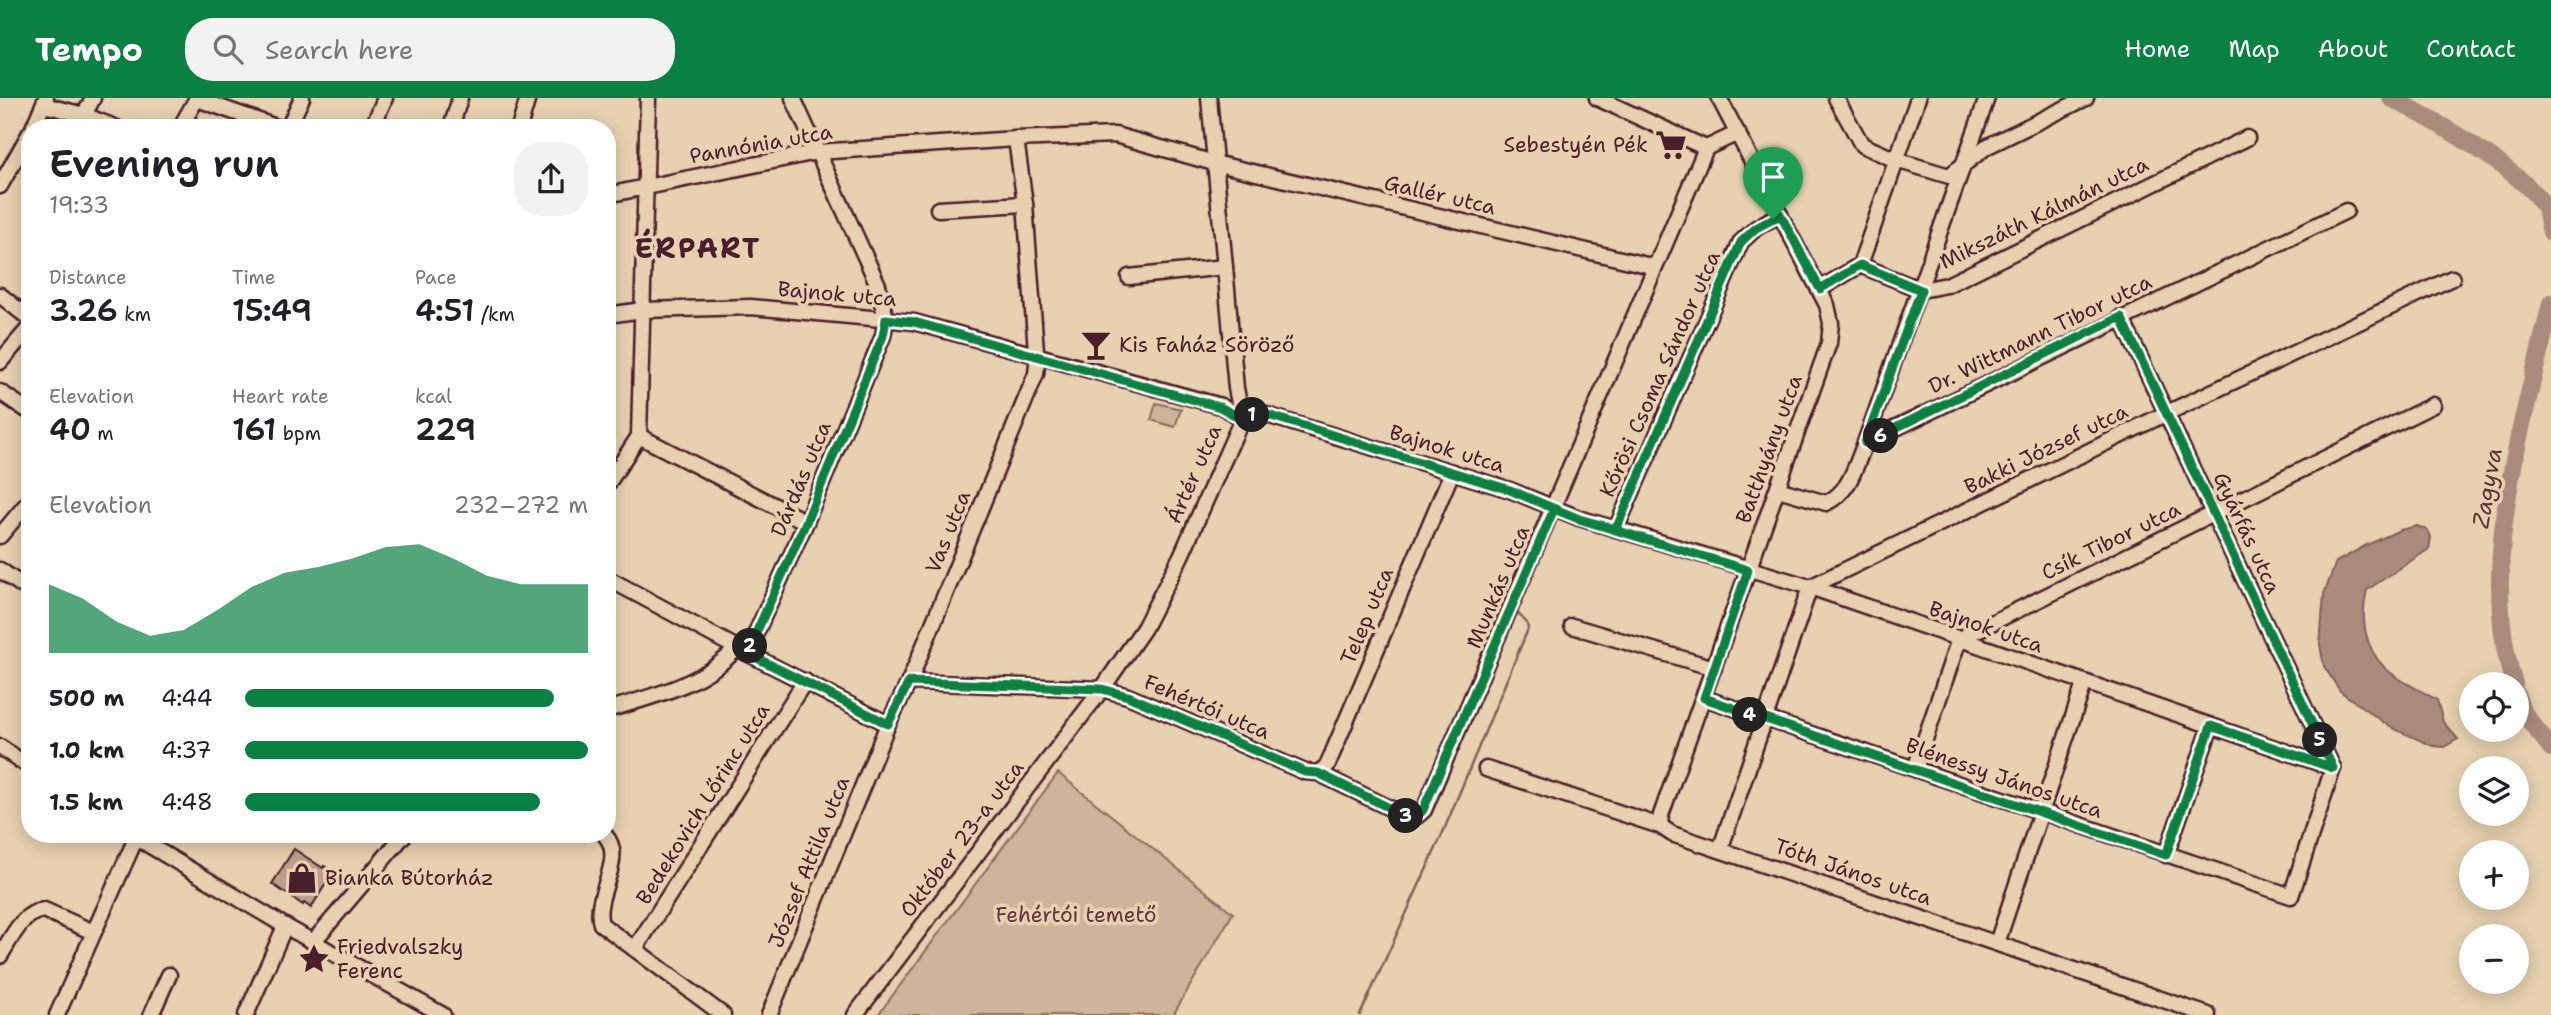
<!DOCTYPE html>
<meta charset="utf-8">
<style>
body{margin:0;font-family:"Shantell Sans",sans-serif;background:#f2f2f2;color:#202124;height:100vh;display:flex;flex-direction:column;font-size:26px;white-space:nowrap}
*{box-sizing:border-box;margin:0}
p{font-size:23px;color:#757577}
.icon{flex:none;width:38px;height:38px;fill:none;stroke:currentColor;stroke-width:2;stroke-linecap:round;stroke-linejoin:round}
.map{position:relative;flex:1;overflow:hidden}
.drawer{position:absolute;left:21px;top:21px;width:595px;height:724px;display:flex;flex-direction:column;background:#fff;border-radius:28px;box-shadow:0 4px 18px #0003}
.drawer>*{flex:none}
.buttons{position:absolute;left:2459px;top:574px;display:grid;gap:14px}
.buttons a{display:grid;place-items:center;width:70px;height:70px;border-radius:50%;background:#fff;box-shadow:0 4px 18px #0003;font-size:35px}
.pin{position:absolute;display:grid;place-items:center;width:60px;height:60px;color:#fff;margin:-72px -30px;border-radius:50% 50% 50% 0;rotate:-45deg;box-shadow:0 0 7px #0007}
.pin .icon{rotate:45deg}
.km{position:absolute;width:35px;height:35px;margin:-18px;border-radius:50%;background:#222;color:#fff;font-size:19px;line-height:35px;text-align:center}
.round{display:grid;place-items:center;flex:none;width:74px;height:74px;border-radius:28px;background:#f2f2f2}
.overview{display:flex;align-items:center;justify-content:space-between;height:119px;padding:0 28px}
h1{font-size:38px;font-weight:600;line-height:52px}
.metrics{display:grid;grid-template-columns:repeat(3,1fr);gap:10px;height:119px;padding:7px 28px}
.metrics div{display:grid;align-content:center}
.metrics b{font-size:30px;font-weight:600}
.metrics small{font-size:19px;font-weight:400}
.metrics p{font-size:19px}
.chart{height:196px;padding:14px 28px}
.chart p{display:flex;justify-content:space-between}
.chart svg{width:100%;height:126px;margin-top:7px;fill:#0b8043;opacity:.7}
ul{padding:0 28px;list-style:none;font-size:23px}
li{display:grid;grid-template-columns:112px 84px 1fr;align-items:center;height:52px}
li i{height:18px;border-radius:9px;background:#0b8043}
header{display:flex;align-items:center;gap:42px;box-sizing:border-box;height:98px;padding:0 35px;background:#0b8043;color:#fff}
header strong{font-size:33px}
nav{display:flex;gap:38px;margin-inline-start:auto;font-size:24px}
.search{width:490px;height:63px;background:#f2f2f2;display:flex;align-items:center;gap:18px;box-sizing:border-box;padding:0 24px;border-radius:28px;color:#757577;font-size:26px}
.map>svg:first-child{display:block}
.green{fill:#ceb49a;stroke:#8c6a62;stroke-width:2}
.water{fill:#a98b7b;stroke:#83605b;stroke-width:2}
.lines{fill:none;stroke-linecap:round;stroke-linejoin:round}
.stream{stroke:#83605b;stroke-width:2.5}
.river{stroke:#a98b7b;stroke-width:18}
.building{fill:#bb9f8b;stroke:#4a1f2b;stroke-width:2}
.minor-casing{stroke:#4a1f2b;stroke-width:19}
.minor{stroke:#e7d1b0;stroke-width:14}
.route-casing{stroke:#fff;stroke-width:14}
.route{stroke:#0b8043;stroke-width:9}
.labels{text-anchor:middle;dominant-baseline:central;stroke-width:7;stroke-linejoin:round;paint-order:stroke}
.street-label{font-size:21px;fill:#4a1f2b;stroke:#e7d1b0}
.poi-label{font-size:21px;fill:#4a1f2b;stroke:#e7d1b0;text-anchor:start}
.park-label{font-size:21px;fill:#5e353c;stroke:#e7d1b0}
.water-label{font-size:23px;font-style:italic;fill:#5d353b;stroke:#e7d1b0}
.district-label{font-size:28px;font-weight:bold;letter-spacing:2px;fill:#4a1f2b;stroke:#e7d1b0}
</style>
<header>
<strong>Tempo</strong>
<div class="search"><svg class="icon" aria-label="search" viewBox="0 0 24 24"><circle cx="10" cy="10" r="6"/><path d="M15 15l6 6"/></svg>Search here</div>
<nav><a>Home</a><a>Map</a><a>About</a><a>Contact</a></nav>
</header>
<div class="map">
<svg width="2551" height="917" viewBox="0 0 2551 917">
<rect width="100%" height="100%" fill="#e7d1b0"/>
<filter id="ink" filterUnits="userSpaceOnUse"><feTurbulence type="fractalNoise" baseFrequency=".0143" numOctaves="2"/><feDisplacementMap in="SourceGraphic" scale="14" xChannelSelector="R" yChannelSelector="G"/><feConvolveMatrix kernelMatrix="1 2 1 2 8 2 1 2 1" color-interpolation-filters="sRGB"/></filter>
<g filter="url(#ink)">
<g class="green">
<polygon points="1156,305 1181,311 1175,329 1151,322"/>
<polygon points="1058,675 1233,815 1173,917 878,917"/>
</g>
<path class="water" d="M2417,428L2427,432L2431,439L2429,451L2367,492C2360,520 2364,549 2385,570C2398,583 2421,592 2437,602L2443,624L2458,641L2444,649L2433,648L2390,629L2340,593L2324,568L2320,547L2324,496L2336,464L2367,447L2400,432Z"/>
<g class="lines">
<polyline class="stream" points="1360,917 1441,739 1528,531 1527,525 1514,511"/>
<g class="river">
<path d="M2391,0C2430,20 2522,72 2544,108C2548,115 2549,126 2551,134"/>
<path d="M2514,586C2476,465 2524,325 2551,205"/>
<polyline points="2516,595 2522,613 2551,650"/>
</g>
</g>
<polygon class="building" points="294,751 323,770 324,768 333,774 311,810 304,805 303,807 272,786"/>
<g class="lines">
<defs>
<g id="minor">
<polyline points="1209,0 1225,169"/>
<polyline points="1597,0 1706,50"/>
<polyline points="1836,0 1862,47 1896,62 1949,78 1986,49 2086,0"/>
<polyline points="197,1 279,30"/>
<polyline points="44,7 84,17 117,30"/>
<polyline points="84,17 93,0"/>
<polyline points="33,30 46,0"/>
<polyline points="180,30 197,0"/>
<polyline points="288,30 302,0"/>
<polyline points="372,30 385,0"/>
<polyline points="451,30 460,0"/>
<polyline points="519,30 528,0"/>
<polyline points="0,88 30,35"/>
<polyline points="607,97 817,54 1016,41 1115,37 1214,65 1655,169"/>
<polyline points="938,111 1025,106"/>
<polyline points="1860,167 1918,0"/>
<polyline points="1820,191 1860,167 1921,192 1947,187 2247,40"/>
<polyline points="0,197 30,221"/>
<polyline points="607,217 643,212 751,209 914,224 1221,308 1242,321"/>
<polyline points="2121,219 2333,670"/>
<polyline points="0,264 30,229"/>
<polyline points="0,294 30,314"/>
<polyline points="1242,321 1254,316 1267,317 1510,392 1579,420 1810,489 2333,670"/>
<polyline points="639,338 806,424"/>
<polyline points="1865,345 1987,0"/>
<polyline points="607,387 639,338 648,0"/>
<path d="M1778,391L1826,405C1850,394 1855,369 1865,345L2346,113"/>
<polyline points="1616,431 1741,144 1756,130 1780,116"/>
<polyline points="0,438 30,402"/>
<polyline points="0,472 30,493"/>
<polyline points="607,480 737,550 888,626"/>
<polyline points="1572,528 1714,570"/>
<polyline points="747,555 806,424 883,238 886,221 878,187 793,0"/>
<polyline points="909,584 1102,591 1128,598 1305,674 1318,675 1408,719 1417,718 1424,712 1706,50 1738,35"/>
<polyline points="1704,600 2291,798 2333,670"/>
<path d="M607,612C653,598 703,587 737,550"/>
<polyline points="0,649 30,669"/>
<polyline points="1486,671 1660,728 1672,736 2208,917"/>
<polyline points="1915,671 1959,541 2433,307"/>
<polyline points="1318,675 1327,668 1452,374"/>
<polyline points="1660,728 1661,717 1829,245 1831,225 1827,207 1719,0"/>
<polyline points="132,737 285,828 443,917"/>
<path d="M605,737C627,762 592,797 601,826L723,917"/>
<polyline points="1720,752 1810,489 2167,315 2452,180"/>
<polyline points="2166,757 2211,628"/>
<polyline points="313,844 404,737"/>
<polyline points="1997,845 2084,586"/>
<polyline points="635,851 805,583"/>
<path d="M0,858C11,841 22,814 44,812L93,834"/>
<polyline points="57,917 136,740"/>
<polyline points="151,917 169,877"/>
<polyline points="246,917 285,828"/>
<polyline points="769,917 888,626 909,584 1036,276 1037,266 1025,106 1016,41"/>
<polyline points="855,917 1102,591 1144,530 1181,458 1242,321 1236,290 1225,169 1129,179"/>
</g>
</defs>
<use href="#minor" class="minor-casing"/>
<use href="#minor" class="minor"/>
</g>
</g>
<g class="lines" filter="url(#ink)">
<defs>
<polyline id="route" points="1773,121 1756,130 1741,144 1616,431 1579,421 1510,392 1268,317 1254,316 1242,321 1220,309 914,224 886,221 883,238 806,424 747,555 888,626 909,584 1102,591 1128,598 1305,674 1318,675 1408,719 1417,718 1423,712 1554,411 1579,421 1748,472 1704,600 2166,757 2211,628 2333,670 2121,219 1865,345 1921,192 1860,167 1820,191 1780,116 1773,121"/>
</defs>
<use href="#route" class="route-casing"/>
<use href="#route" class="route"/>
</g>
<defs>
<symbol id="supermarket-bare" viewBox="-9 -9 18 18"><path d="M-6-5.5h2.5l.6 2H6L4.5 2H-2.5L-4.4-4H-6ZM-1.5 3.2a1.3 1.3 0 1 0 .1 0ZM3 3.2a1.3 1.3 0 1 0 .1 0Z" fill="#4a1f2b" stroke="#e7d1b0" stroke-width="2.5" paint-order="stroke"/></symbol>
<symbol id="bar-bare" viewBox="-9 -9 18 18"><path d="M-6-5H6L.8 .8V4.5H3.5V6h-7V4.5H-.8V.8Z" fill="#4a1f2b" stroke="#e7d1b0" stroke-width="2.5" paint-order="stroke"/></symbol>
<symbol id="shop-bare" viewBox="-9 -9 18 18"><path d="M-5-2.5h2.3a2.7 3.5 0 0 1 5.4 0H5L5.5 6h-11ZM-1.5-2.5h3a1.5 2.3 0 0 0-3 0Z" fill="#4a1f2b" stroke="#e7d1b0" stroke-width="2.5" paint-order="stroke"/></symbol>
<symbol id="sight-bare" viewBox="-9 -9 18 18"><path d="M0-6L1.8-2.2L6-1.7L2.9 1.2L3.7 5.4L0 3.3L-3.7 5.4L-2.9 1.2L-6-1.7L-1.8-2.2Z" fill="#4a1f2b" stroke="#e7d1b0" stroke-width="2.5" paint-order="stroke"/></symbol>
</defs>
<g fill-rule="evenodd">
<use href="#supermarket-bare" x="1649" y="25" width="44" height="44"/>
<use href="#bar-bare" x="1074" y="225" width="44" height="44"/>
<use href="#shop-bare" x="280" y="758" width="44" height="44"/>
<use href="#sight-bare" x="292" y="839" width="44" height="44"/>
</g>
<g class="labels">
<g class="street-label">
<text transform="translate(761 46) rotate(-10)">Pannónia utca</text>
<text transform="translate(1440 97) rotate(13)">Gallér utca</text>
<text transform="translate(2044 115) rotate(-26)">Mikszáth Kálmán utca</text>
<text transform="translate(837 196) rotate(5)">Bajnok utca</text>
<text transform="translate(2040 236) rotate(-26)">Dr. Wittmann Tibor utca</text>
<text transform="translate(1660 276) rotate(-66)">Kőrösi Csoma Sándor utca</text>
<text transform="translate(1447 351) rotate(17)">Bajnok utca</text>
<text transform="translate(1769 351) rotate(-70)">Batthyány utca</text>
<text transform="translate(2046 351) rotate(-26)">Bakki József utca</text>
<text transform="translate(1194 376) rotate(-66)">Ártér utca</text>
<text transform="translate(801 381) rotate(-67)">Dárdás utca</text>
<text transform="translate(948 434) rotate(-68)">Vas utca</text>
<text transform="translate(2247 435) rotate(65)">Gyárfás utca</text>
<text transform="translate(2111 443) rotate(-26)">Csík Tibor utca</text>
<text transform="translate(1498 489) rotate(-67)">Munkás utca</text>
<text transform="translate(1367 518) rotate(-67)">Telep utca</text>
<text transform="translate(1986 529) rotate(19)">Bajnok utca</text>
<text transform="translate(1207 609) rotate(23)">Fehértói utca</text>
<text transform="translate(2004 680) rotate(19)">Blénessy János utca</text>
<text transform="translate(703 706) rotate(-58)">Bedekovich Lőrinc utca</text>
<text transform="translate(962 741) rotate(-53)">Október 23-a utca</text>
<text transform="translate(809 764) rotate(-68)">József Attila utca</text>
<text transform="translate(1853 774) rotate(19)">Tóth János utca</text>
</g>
<g class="poi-label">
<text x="1648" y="47" text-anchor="end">Sebestyén Pék</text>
<text x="1119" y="247">Kis Faház Söröző</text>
<text x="325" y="780">Bianka Bútorház</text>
<text x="337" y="849">Friedvalszky<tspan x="337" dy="24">Ferenc</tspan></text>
</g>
<g class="park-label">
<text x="1076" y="817">Fehértói temető</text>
</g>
<g class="water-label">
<text transform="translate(2487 390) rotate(-80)">Zagyva</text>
</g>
<g class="district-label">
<text x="698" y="150">ÉRPART</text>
</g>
</g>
</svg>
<div class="buttons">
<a><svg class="icon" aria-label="locate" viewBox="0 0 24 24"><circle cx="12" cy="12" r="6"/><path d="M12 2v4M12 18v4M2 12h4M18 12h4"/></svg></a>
<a><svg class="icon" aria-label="layers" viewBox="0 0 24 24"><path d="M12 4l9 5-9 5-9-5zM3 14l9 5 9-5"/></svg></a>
<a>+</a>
<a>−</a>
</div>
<div class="pin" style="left:1773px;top:121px;background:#1e9e55"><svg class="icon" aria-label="arrive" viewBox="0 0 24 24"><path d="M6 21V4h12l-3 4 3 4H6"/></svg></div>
<b class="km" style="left:1252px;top:317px">1</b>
<b class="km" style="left:750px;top:548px">2</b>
<b class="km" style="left:1406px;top:718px">3</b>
<b class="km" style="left:1750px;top:617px">4</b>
<b class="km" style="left:2320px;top:642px">5</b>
<b class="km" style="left:1881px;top:338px">6</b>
<section class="drawer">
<div class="overview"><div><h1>Evening run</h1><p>19:33</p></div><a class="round"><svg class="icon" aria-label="share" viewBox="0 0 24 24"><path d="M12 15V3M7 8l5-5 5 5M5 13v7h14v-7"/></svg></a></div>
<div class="metrics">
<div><p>Distance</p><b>3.26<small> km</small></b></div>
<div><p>Time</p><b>15:49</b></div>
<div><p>Pace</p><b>4:51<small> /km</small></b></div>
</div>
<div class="metrics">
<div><p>Elevation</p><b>40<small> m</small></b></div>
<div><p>Heart rate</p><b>161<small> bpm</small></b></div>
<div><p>kcal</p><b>229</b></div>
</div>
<div class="chart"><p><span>Elevation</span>232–272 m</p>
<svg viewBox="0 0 160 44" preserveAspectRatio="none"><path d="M0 44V20L10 25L20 33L30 38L40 36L50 29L60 21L70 16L80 14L90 11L100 7L110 6L120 11L130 17L140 20L150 20L160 20V44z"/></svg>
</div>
<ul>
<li><b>500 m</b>4:44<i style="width:90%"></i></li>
<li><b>1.0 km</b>4:37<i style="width:100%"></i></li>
<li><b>1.5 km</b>4:48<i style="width:86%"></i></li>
</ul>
</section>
</div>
